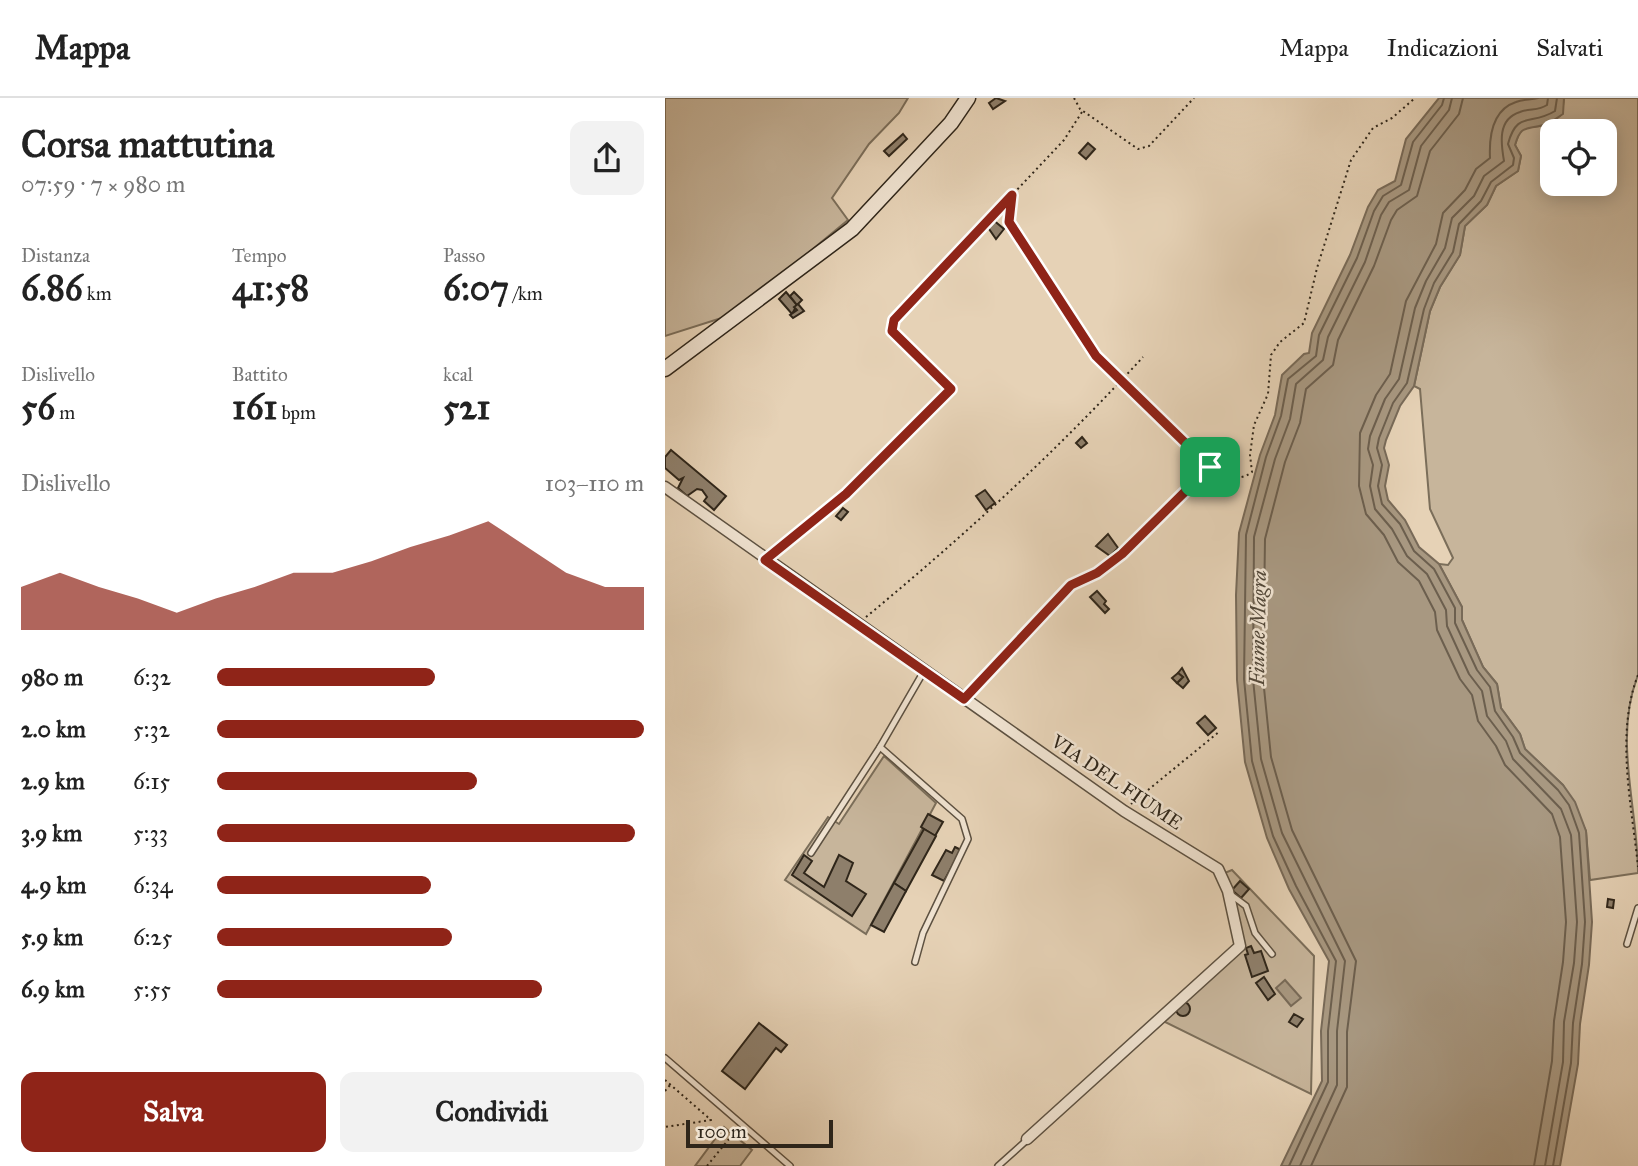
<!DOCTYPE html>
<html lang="it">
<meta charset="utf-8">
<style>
body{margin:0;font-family:"IM FELL Great Primer",serif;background:#f2f2f2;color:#222;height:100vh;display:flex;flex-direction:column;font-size:26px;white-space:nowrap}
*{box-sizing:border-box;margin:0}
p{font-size:23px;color:#767676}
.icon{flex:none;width:38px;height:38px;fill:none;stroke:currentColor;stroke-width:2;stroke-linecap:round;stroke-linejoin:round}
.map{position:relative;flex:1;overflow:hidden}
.sheet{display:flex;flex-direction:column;background:#fff;width:665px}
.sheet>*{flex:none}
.controls{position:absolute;left:875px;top:21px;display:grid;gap:14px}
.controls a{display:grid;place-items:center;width:77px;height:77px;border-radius:14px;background:#fff;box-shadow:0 4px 18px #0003;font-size:35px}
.scale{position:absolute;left:21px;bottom:18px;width:147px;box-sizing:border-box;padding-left:7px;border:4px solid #2f261a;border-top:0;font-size:19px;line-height:24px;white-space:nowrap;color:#2f261a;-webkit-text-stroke:5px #efe2d0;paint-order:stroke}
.pin{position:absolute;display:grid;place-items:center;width:60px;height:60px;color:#fff;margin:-30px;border-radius:14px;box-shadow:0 4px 10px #0006}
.round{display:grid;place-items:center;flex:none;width:74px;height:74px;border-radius:14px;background:#f2f2f2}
.summary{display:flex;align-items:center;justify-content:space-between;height:119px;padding:0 21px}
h1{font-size:38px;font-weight:800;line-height:52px}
.metrics{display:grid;grid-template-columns:repeat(3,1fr);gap:10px;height:119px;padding:7px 21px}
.metrics div{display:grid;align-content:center}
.metrics b{font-size:35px;font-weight:800}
.metrics small{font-size:19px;font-weight:400}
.metrics p{font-size:19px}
.chart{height:196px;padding:14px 21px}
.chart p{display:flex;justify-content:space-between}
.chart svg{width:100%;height:126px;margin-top:7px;fill:#8f2418;opacity:.7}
.action{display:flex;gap:14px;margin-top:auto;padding:14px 21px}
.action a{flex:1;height:80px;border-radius:14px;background:#8f2418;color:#fff;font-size:28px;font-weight:800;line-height:80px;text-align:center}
.action a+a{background:#f2f2f2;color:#222}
ul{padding:0 21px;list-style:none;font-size:23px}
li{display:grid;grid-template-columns:112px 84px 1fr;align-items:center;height:52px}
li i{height:18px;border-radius:9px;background:#8f2418}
header{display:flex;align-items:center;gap:42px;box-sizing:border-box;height:98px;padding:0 35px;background:#fff;border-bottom:2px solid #e0e0e0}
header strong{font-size:33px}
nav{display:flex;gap:38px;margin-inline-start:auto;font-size:24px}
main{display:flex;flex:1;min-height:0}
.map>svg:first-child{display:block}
.green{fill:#c7b59b;stroke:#7b6e5a;stroke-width:2;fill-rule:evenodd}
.water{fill:#a89881;stroke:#786a58;stroke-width:2}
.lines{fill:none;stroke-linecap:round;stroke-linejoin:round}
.shore{stroke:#6c5f4e;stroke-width:2}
.building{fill:#8e7f6b;stroke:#2f261a;stroke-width:2}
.service-casing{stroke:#5d5141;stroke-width:8}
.minor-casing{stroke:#5d5141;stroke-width:13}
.secondary-casing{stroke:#2f261a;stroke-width:17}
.path{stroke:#2f261a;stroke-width:2;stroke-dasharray:2 3.5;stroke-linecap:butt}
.service{stroke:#efe2d0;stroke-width:5}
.minor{stroke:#efe2d0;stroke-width:10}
.secondary{stroke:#efe2d0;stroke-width:14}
.route-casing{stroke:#fff;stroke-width:14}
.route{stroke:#8f2418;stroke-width:9}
.labels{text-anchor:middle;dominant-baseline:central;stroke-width:5;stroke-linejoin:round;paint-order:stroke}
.street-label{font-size:19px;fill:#2f261a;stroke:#efe2d0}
.water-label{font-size:21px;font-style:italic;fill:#534839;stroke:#efe2d0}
</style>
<header>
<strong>Mappa</strong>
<nav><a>Mappa</a><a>Indicazioni</a><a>Salvati</a></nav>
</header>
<main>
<section class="sheet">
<div class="summary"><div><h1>Corsa mattutina</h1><p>07:59 · 7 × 980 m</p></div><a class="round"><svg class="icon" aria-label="share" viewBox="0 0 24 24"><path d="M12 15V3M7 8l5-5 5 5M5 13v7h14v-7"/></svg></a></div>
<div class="metrics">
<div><p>Distanza</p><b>6.86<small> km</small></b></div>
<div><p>Tempo</p><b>41:58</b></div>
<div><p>Passo</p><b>6:07<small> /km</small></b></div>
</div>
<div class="metrics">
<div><p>Dislivello</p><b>56<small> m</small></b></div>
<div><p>Battito</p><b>161<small> bpm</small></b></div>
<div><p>kcal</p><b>521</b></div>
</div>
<div class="chart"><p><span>Dislivello</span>103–110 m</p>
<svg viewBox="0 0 160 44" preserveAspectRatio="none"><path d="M0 44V29L10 24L20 29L30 33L40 38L50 33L60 29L70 24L80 24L90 20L100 15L110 11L120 6L130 15L140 24L150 29L160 29V44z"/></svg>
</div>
<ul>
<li><b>980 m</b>6:32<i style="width:51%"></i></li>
<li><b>2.0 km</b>5:32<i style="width:100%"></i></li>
<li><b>2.9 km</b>6:15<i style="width:61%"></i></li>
<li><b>3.9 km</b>5:33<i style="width:98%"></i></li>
<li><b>4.9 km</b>6:34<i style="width:50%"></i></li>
<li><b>5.9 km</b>6:25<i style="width:55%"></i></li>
<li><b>6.9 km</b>5:55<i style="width:76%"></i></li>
</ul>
<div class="action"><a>Salva</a><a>Condividi</a></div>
</section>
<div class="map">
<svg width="973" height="1068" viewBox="0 0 973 1068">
<rect width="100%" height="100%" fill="#e6d2b6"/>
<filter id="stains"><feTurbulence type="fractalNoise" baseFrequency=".00286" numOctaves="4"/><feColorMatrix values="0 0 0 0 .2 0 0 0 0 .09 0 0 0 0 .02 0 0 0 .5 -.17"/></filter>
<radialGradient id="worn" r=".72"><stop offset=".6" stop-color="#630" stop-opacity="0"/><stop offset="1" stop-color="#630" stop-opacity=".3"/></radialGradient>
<g class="green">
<polygon points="0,0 243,0 234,15 204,46 167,100 183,122 69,216 0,238"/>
<path d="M899,0H973V577C948,641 973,709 973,775L925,782L921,733L898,687L860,651L855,636L836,610L832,586L818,569L797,522V509L774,466L783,467L788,460L765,411L755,291L749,288L765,213L775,189L795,157L800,128L822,107L831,88L853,73L856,58L850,47C858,20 862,34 882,26C887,24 892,19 897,16ZM887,33H940V86H887Z"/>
<polygon points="219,658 271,705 201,836 120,782 163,719 174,726"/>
<polygon points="567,772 649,858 646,996 494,921 578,849 557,776"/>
<polygon points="59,1029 87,1052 75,1068 30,1068"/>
</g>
<g class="water">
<path d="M774,0H899L898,16C892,20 885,26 878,27C860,32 856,27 850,47L856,58L853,73L831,88L822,107L800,128L795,157L775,189L765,213L749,288L735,308L721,342L719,350L724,367L720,388L723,402L740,422L754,449L774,466L797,509V522L818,569L832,586L836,610L855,636L860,651L898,687L910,704L921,733L927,824L924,867L915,926L913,966L895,1068H616L657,983L656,933L664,863L624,791L602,740L580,664L572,582L571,497L574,435L595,357L610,317L617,277L639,256L644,255L647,235L685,157L703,109L713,92L730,83L741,41Z"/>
<polygon points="620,882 636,900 626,908 611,890"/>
</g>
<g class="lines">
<g class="shore">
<polyline points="624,1068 663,984 663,933 671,863 631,788 608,738 587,663 579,581 581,437 601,359 616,318 623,281 651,258 654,237 692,160 709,113 718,98 736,87 748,44 777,7 779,0"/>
<polyline points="635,1068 672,987 672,933 680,863 617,735 596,661 588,581 589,439 610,361 625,321 631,286 658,262 663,239 700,164 716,117 724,104 744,92 756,48 784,12 787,0"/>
<polyline points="646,1068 682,989 682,934 691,863 627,732 606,659 598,580 600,441 620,364 635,325 641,291 668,267 673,242 709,168 726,122 732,112 752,98 765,53 794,16 798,0"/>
<path d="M869,1068L887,963L889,923L898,864L901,824L895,739L887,716L840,667L831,648L813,623L807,597L795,581L772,532L770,514L754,483L733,464L719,437L701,416L694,388L695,335L711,297L725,276L741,203L771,146L778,115L800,92L811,71L825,60C824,39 827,12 851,4C858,1 866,2 873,0"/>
<path d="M880,1068L898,964L899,924L909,865L912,824L906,737L896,711L848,661L841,643L822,618L817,593L804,576L782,528L781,512L762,476L742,458L727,431L710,411L705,388L708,367L703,351L705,338L720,301L734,281L750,210L761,183L780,150L787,120L809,98L819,78L839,63C836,46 832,21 855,14C865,10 873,13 882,7L883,0"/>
<path d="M888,1068L906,965L908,925L917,866L920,824L914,735L904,707L893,692L855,655L848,639L830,613L825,589L812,572L790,525V510L769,471L749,453L735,426L717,406L713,388L717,367L712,350L714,340L728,305L742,285L759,211L769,185L788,154L794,126L816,103L826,84L848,67L849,60L843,46C852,12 866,28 890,13L892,0"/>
</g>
</g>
<g class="building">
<polygon points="331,0 340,3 328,11 324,5"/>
<polygon points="238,36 242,41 224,58 219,53"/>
<polygon points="423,45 430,51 421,61 414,55"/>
<polygon points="327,121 339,131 331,141 322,128"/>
<polygon points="121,194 132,207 127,216 114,201"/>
<polygon points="129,194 137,202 132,207 125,198"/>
<polygon points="133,206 139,213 128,220 125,217 132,212 129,209"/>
<polygon points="417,339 422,345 416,350 411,345"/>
<polygon points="6,352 61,398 49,412 39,403 42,399 37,392 32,391 22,398 13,390 18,380 14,382 0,370 0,359"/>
<polygon points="526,357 538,369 534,374 520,364"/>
<polygon points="320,392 330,405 321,412 311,398"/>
<polygon points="178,410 183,414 176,422 171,418"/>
<polygon points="443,436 453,450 445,458 431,448"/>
<polygon points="432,493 441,503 439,506 444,511 440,515 425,499"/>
<polygon points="517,570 524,583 518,590 512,585 518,579 513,575"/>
<polygon points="513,575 518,579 512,585 507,580"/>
<polygon points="540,618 551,630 543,637 532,625"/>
<polygon points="263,716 278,724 270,738 256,729"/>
<polygon points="259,731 271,738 241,793 229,785"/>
<polygon points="290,749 296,752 279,783 267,777 281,752 287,755"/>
<polygon points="139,757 147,763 139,775 159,789 174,757 188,765 181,783 201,796 187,818 127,777"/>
<polygon points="575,783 584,791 576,800 567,792"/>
<polygon points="229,785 241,793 219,834 206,827"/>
<polygon points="943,801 949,802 948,810 942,809"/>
<polygon points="586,848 589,855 596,853 603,873 587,879 580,857 583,856 581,850"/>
<polygon points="599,879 610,896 603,902 591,885"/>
<circle cx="518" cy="911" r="7"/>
<polygon points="629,916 638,921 632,929 624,924"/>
<polygon points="94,925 122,947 116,954 111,950 80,991 57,973"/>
</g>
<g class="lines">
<defs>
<g id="service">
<polyline points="146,755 215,649"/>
<polyline points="565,796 581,808 590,835 607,856"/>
<polyline points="962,846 973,810"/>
<polyline points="250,864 258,835 303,741 297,721 215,649 259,573"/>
<polyline points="0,960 125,1068"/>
<polyline points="333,1068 362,1042"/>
</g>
<polyline id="minor" points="0,389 459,713 553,771 563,793 575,848 362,1041"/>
<polyline id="secondary" points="0,271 187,131 286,25 303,0"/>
</defs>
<use href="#service" class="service-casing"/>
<use href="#minor" class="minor-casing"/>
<use href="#secondary" class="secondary-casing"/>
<g class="path">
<polyline points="409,0 415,11 473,51 484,48 529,0"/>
<path d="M347,97L344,123L431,258L546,369C559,377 573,385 587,374L585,357L589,327L603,296L606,257L615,244L639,225L652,170L686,62L708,30L727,20L750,0"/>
<polyline points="109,455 181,396 287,291 227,234 229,222 399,42 417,14 415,11"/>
<path d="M201,519C299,438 392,353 478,259"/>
<path d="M973,577C950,636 967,708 973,769"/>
<polyline points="307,591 406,487 432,475 457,455 545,370"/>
<polyline points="466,706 555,633"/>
<polyline points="0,982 46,1022 0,1029"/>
<polyline points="0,993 5,987"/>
<polyline points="42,1068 72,1031"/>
</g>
<use href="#service" class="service"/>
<use href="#minor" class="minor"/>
<use href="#secondary" class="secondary"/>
</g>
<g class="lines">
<defs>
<polygon id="route" points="347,97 344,124 431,258 545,369 457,456 432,475 406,487 299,601 100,462 181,396 286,291 227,233 229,222"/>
</defs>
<use href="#route" class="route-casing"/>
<use href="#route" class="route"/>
</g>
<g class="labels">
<g class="street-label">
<text transform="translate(452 684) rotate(34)">VIA DEL FIUME</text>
</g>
<g class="water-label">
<text transform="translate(593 530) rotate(-89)">Fiume Magra</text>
</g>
</g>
<rect width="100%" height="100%" filter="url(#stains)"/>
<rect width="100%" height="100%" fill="url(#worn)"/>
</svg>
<div class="controls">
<a><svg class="icon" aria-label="locate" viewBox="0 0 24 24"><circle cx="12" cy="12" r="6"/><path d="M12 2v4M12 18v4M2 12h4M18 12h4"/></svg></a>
</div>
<div class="scale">100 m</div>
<div class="pin" style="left:545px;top:369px;background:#1e9e55"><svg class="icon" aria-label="arrive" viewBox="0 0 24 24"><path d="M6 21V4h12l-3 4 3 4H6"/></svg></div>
</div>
</main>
